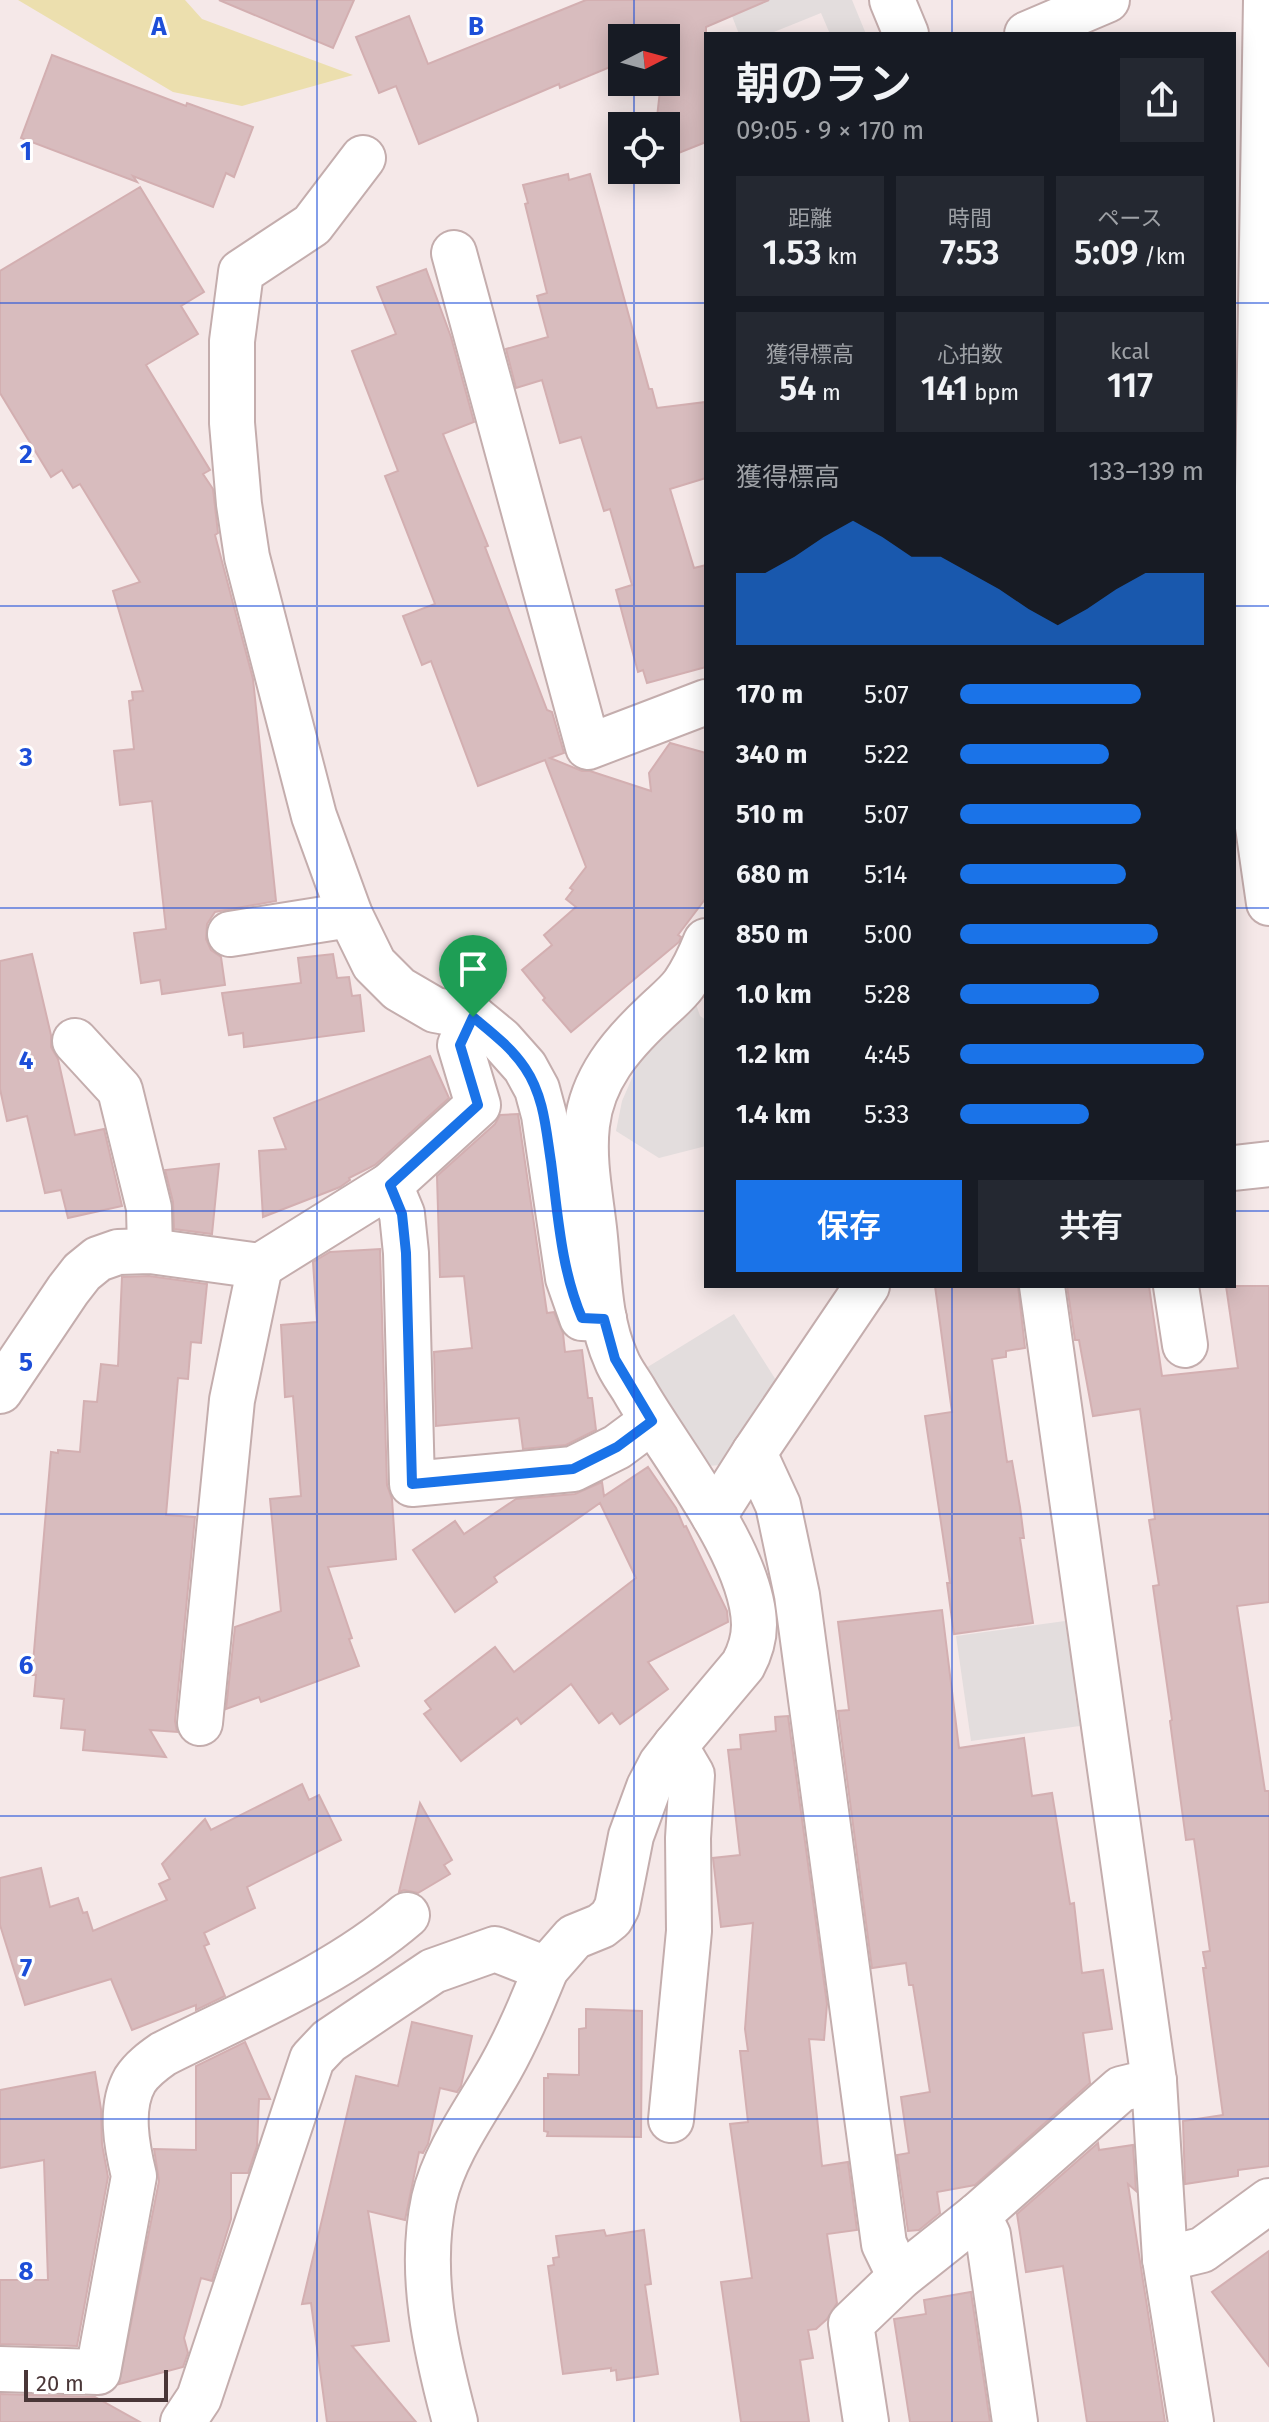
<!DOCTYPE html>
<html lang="ja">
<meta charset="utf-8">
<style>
body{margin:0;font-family:"Fira Sans","Noto Sans JP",sans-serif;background:#242831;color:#f1f3f6;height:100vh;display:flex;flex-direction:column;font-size:30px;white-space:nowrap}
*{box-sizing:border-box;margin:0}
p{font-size:26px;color:#9ea1a6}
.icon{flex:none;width:44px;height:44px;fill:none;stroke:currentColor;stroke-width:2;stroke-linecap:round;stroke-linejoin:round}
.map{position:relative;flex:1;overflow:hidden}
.drawer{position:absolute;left:704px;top:32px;width:532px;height:1256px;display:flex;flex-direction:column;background:#171b24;border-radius:0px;box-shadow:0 4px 20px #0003}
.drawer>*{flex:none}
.needle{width:52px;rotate:84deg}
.tools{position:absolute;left:608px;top:24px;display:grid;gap:16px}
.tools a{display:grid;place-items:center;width:72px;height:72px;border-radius:0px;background:#171b24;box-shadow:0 4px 20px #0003;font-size:40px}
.scale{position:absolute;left:24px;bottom:20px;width:144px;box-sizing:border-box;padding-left:8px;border:4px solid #493637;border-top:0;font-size:22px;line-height:28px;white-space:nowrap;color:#493637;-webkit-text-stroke:6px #fff;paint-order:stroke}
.pin{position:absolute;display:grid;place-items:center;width:68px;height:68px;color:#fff;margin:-82px -34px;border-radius:50% 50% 50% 0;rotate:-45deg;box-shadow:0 0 8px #0007}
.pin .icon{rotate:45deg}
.round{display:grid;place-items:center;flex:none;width:84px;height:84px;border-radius:0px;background:#242831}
.headline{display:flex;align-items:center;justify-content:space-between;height:136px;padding:0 32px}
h1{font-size:44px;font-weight:600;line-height:60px}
.metrics{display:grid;grid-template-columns:repeat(3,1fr);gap:12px;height:136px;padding:8px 32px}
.metrics div{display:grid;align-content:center;border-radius:0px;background:#242831;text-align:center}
.metrics b{font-size:34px;font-weight:600}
.metrics small{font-size:22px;font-weight:400}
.metrics p{font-size:22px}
.chart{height:224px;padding:16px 32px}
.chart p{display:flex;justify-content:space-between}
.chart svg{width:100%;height:144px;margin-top:8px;fill:#1a73e8;opacity:.7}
.cta{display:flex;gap:16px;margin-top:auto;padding:16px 32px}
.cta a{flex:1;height:92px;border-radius:0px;background:#1a73e8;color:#fff;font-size:32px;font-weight:600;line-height:92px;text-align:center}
.cta a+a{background:#242831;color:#f1f3f6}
ul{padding:0 32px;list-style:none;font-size:26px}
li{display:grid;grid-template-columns:128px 96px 1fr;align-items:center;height:60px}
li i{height:20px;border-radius:10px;background:#1a73e8}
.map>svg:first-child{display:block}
.green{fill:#ecdfae}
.parking{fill:#e3dddd}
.building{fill:#d8bcbe;stroke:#d3afb1;stroke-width:2}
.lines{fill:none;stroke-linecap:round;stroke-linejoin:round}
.minor-casing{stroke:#c4adad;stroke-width:48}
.minor{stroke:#fff;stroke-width:44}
.route-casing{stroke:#fff;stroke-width:16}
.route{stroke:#1a73e8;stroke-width:10}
.grid{fill:none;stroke:#1d4ed8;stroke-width:2;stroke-opacity:0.55}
.grid-label{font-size:26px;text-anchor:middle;font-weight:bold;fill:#1d4ed8;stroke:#fff;stroke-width:6;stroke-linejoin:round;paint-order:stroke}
</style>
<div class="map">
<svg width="1269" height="2422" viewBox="0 0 1269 2422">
<rect width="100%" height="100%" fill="#f5e8e8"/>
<polygon class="green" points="18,0 185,0 202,19 353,75 242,106 173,92"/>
<g class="parking">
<polygon points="758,0 852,0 866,34 830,34 821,13 769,34 739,34 730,11"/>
<polygon points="695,1001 700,1016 706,1020 706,1146 659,1158 616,1131 622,1101 639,1062 669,1032 665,1027"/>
<polygon points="734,1314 781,1388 761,1410 720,1465 709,1466 646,1368"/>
<polygon points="1065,1621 1070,1653 1079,1652 1084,1692 1075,1694 1080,1726 971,1741 956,1636"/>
</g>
<g class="building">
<polygon points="219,0 354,0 333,48"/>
<polygon points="586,0 769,0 706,27 706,142 666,158 666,126 656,126 661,82 666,82 666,38 622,38 622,62 560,88 559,84 419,144 396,86 379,93 356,37 409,16 428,64"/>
<polygon points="52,55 186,106 187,103 253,127 234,177 226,173 213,207 133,176 137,182 21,138"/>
<polygon points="568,174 569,180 590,174 649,389 652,389 657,408 706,402 706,478 670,489 694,568 706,565 706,667 647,683 643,670 638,672 616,590 632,585 610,509 604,511 581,437 560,443 542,380 516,388 506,349 548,337 537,296 547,293 525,204 528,203 523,185"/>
<polygon points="140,187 204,292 181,306 198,334 146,365 210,470 203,474 213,489 218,533 215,535 253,679 276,901 215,912 207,924 206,939 211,950 221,957 225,985 162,994 160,980 141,983 134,933 166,929 152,801 120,805 114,751 134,749 129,701 133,700 132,692 143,691 113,591 140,582 80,484 73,488 62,470 51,477 0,393 0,271"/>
<polygon points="426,269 451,337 474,422 443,434 488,546 485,547 547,710 552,712 564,753 550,758 582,771 590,771 651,791 649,773 670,743 706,753 706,898 678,935 681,937 679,942 571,1032 543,1000 545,998 522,970 552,945 544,935 576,907 566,899 573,890 570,888 586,867 545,760 478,786 431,661 422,665 403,616 435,604 385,476 398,471 352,351 396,334 377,287"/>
<polygon points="32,954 51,1035 51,1047 58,1059 75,1135 104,1129 122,1206 68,1218 61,1190 45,1193 27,1116 7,1121 0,1089 0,961"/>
<polygon points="333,954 337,978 349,977 352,996 360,995 364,1031 244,1047 243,1033 229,1035 222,993 301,983 298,958"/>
<polygon points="430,1056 449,1098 375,1165 349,1178 350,1180 340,1187 263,1217 259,1151 286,1149 274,1118"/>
<polygon points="518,1114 547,1313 554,1312 563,1333 565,1352 582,1350 588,1398 592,1398 596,1430 566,1445 523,1449 519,1418 436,1426 434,1352 472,1348 464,1276 440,1277 437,1176 495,1124 500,1115"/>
<polygon points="219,1164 212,1234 174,1229 173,1202 165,1170"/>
<polygon points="380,1249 387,1485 392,1499 396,1559 328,1567 352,1638 349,1639 359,1666 261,1702 259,1697 226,1709 235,1627 281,1611 270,1499 301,1496 293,1396 285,1397 281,1325 317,1322 313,1262 330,1252"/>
<polygon points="149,1276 207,1284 201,1343 191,1342 188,1379 178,1378 166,1515 195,1517 175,1721 177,1732 150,1730 166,1757 83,1750 85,1730 61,1728 64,1699 34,1696 36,1675 32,1675 51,1452 58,1453 58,1450 80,1452 84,1401 97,1402 101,1364 118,1366 122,1277"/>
<polygon points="935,1286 1018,1286 1025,1348 1006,1351 1006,1357 992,1359 1007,1462 1012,1461 1020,1507 1024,1538 1020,1538 1033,1623 954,1634 947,1583 950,1583 925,1416 952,1412"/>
<polygon points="1067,1286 1149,1286 1162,1376 1238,1368 1226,1286 1269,1286 1269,1602 1237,1606 1265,1791 1269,1791 1269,2166 1238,2170 1238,2176 1185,2184 1183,2121 1223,2115 1203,1968 1206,1968 1203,1952 1210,1951 1194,1839 1186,1840 1170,1721 1172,1720 1153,1586 1159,1585 1149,1520 1155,1519 1140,1409 1093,1416 1079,1340 1075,1340"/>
<polygon points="648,1467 676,1508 684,1527 686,1526 727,1611 728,1622 648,1662 668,1689 620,1724 612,1713 599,1723 571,1684 521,1724 517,1718 461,1761 424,1714 431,1709 425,1701 495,1647 514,1672 636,1578 600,1503 494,1577 497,1582 455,1612 413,1550 455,1521 464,1534 516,1499 575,1494 602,1482 604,1496"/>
<polygon points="942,1610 959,1748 1024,1738 1032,1796 1052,1793 1070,1904 1074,1903 1082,1973 1103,1970 1112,2029 1083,2033 1090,2083 975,2185 937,2192 940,2213 919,2230 908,2231 897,2155 909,2153 901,2097 930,2092 913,1985 909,1985 906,1963 872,1968 838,1711 849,1710 838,1622"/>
<polygon points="788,1716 827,2004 824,2040 809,2039 822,2166 848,2162 857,2230 827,2234 837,2303 827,2319 816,2329 808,2330 813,2358 800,2360 809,2422 741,2422 721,2282 752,2278 730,2124 748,2122 740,2051 748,2051 745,2029 753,1923 721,1927 713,1858 740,1855 728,1750 741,1749 740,1735 776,1731 775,1717"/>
<polygon points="302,1784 309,1800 319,1795 341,1840 247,1887 255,1908 204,1933 209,1944 204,1946 225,1996 196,2010 196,2005 132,2030 111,1979 25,2005 0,1925 0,1878 41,1868 50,1907 78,1898 83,1913 87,1912 93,1931 167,1900 159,1884 170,1879 162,1864 205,1819 211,1830"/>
<polygon points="420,1803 452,1860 444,1865 450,1874 418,1893 404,1890 399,1892"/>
<polygon points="586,2009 642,2011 641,2137 547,2136 548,2132 544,2131 544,2078 548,2078 548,2074 579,2075 579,2029 586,2028"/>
<polygon points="412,2022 472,2036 461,2086 457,2092 440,2088 428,2144 423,2153 419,2152 405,2220 368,2211 389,2341 352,2346 416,2422 327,2422 311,2303 302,2304 356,2076 398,2086"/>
<polygon points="245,2042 270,2099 259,2099 257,2146 248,2173 231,2173 231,2219 212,2281 201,2278 184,2338 188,2353 183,2367 119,2384 159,2181 154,2149 196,2150 196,2066"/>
<polygon points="95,2072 101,2109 102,2144 108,2177 77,2346 0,2344 0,2280 48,2280 44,2160 0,2168 0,2090"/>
<polygon points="1098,2143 1099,2150 1133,2145 1136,2191 1128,2184 1165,2422 1087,2422 1063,2266 1026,2272 1017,2214"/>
<polygon points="604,2230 606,2236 644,2230 651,2284 645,2285 658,2374 617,2380 616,2370 611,2371 611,2368 563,2374 548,2266 554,2265 553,2258 559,2257 556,2236"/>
<polygon points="1269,2251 1269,2366 1212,2292"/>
<polygon points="971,2292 990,2422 910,2422 894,2319 926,2314 924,2300"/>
<polygon points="0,2394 95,2397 140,2422 0,2422"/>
</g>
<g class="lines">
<defs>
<g id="minor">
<polyline points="892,0 906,34"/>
<polyline points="1266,0 1253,792 1269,903"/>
<polyline points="1027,34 1107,0"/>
<polyline points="363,158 312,225 241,272 232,341 232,423 239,504 247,557 314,816 350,915 374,964 399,989 435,1010 473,1017 501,1040 525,1067 537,1089 544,1115 568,1278 582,1318 604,1319"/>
<polyline points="454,253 588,747 706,702"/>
<polyline points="230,934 350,915"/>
<polyline points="75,1041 120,1090 149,1208 150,1251"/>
<polyline points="1234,1168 1269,1164"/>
<polyline points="390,1185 402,1214 406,1253 412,1484 573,1469 617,1447 652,1421"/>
<polyline points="1042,1286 1154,2081 1165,2259 1191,2422"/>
<polyline points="1176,1286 1185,1345"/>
<polyline points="0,1391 68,1290 82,1272 98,1259 118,1252 150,1251 260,1266 390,1185 478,1105 460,1045 473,1017"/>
<polyline points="754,1453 778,1505 797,1595 884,2244 900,2277"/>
<polyline points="714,1516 754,1453 867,1286"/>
<polyline points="200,1723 232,1400 260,1266"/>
<polyline points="671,2120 689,1931 688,1838 692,1775 675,1746"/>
<polyline points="978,2215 988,2235 1015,2422"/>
<polyline points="1165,2259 1202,2250 1269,2201"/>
<path d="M0,2369L98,2372L134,2176C127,2147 119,2108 135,2080C142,2069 153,2061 163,2054C246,2012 336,1976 407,1915"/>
<path d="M183,2422L199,2398L312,2059L329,2041L433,1971L495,1949L546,1969L574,1937L601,1926L611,1918L617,1907L631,1836L649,1787L661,1764L675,1746L743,1665C750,1652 754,1640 754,1625C753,1554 670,1453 634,1390C628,1380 620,1370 616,1359C598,1319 599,1270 594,1228C590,1194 583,1159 587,1125C592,1079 621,1045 654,1014C664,1004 676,995 684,984C693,971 700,956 706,941"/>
<path d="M455,2422C436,2351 418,2273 434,2199C445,2152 477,2110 500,2069C518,2037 532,2003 546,1969"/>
<polyline points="866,2422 851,2324 900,2277 978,2215 1121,2089 1154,2081"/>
</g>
</defs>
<use href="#minor" class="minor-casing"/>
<use href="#minor" class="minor"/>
</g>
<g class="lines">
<defs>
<path id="route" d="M473,1017C491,1032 512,1048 525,1068C544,1096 546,1130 551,1162C558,1215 561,1269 582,1318L604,1319L615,1359L652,1421L617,1447L573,1469L412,1484L406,1253L402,1214L390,1185L478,1105L460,1045Z"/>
</defs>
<use href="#route" class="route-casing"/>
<use href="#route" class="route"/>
</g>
<path class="grid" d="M317,0V2422M634,0V38M952,0V34M634,82V126M634,170V2422M0,303H706M1234,303H1269M0,606H706M1234,606H1269M0,908H706M1234,908H1269M0,1211H706M1234,1211H1269M952,1286V2422M0,1514H1269M0,1816H1269M0,2119H1269"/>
<g class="grid-label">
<text x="159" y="35">A</text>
<text x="476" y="35">B</text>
<text x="26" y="160">1</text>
<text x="26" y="463">2</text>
<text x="26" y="766">3</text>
<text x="26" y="1069">4</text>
<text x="26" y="1371">5</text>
<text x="26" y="1674">6</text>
<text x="26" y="1977">7</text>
<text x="26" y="2280">8</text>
</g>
</svg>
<div class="tools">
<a><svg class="needle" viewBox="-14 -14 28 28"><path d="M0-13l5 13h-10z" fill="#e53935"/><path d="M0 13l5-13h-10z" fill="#9ea1a6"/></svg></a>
<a><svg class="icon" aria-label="locate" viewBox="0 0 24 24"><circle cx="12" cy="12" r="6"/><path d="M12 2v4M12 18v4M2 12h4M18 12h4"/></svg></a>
</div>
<div class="scale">20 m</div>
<div class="pin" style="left:473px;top:1017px;background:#1e9e55"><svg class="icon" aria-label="arrive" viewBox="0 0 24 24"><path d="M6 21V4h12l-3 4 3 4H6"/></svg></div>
<section class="drawer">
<div class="headline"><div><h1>朝のラン</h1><p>09:05 · 9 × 170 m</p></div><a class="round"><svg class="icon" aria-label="share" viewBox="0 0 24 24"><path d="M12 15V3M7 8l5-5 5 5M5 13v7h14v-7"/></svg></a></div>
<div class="metrics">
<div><p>距離</p><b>1.53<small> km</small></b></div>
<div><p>時間</p><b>7:53</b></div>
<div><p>ペース</p><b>5:09<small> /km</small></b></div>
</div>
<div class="metrics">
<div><p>獲得標高</p><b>54<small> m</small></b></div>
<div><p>心拍数</p><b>141<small> bpm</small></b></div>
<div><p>kcal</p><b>117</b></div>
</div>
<div class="chart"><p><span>獲得標高</span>133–139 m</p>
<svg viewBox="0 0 160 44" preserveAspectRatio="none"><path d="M0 44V22L10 22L20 17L30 11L40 6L50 11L60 17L70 17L80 22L90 27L100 33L110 38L120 33L130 27L140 22L150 22L160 22V44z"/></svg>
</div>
<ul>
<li><b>170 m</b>5:07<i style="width:74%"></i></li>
<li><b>340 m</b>5:22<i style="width:61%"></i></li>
<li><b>510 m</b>5:07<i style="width:74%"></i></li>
<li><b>680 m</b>5:14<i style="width:68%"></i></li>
<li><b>850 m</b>5:00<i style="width:81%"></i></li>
<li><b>1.0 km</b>5:28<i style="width:57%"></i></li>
<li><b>1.2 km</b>4:45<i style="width:100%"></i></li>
<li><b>1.4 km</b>5:33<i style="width:53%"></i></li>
</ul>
<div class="cta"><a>保存</a><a>共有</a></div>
</section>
</div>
